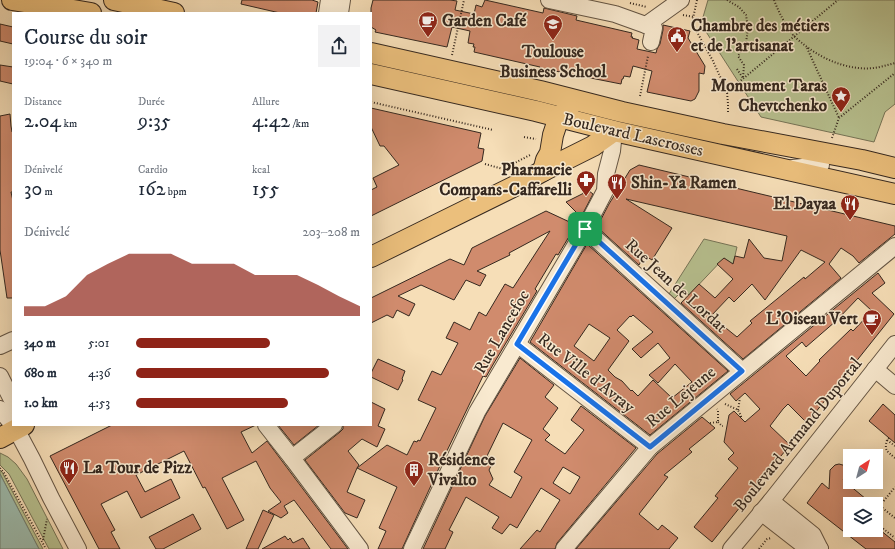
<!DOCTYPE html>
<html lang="fr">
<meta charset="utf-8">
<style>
body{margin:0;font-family:"IM FELL DW Pica",serif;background:#f2f2f3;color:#1f2937;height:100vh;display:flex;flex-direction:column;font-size:15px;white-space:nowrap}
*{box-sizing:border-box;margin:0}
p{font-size:13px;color:#747a83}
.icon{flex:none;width:22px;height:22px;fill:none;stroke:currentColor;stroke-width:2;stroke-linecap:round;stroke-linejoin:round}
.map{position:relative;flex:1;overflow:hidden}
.drawer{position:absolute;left:12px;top:12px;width:360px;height:414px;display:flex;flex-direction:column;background:#fff;border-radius:0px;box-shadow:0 4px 16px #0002}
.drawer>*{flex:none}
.needle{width:26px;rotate:36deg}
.buttons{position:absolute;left:843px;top:449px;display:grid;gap:8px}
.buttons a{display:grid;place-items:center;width:40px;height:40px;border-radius:0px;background:#fff;box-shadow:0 4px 16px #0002;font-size:20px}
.pin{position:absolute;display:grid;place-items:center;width:34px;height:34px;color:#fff;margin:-17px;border-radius:8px;box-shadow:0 2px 6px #0006}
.round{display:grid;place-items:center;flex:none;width:42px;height:42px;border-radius:0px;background:#f2f2f3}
.head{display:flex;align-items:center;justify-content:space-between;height:68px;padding:0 12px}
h1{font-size:22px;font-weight:600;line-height:30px}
.figures{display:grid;grid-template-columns:repeat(3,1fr);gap:6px;height:68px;padding:4px 12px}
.figures div{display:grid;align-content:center}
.figures b{font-size:20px;font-weight:600}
.figures small{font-size:11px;font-weight:400}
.figures p{font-size:11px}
.chart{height:112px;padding:8px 12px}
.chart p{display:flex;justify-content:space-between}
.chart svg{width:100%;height:72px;margin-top:4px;fill:#8f2418;opacity:.7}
ul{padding:0 12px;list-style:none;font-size:13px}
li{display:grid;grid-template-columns:64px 48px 1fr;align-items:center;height:30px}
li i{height:10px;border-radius:5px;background:#8f2418}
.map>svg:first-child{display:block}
.green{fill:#b8c291;stroke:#767558}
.water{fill:#9dbcae;stroke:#738175}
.building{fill:#d08b6d;stroke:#35281f;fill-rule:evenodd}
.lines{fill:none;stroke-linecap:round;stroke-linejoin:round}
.minor-casing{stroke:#655645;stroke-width:18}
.major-casing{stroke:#35281f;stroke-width:22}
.path{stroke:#35281f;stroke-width:2;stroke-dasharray:1 2;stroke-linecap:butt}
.minor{stroke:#f9ead0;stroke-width:16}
.major{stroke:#ebbf7c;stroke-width:20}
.route-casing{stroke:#fff;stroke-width:8}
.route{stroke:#1a73e8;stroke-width:5}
.labels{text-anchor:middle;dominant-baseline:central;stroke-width:3;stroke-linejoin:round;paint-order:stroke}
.poi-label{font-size:17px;font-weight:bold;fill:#35281f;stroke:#f9ead0;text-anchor:start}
.street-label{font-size:17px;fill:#35281f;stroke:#f9ead0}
</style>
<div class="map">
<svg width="895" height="549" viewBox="0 0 895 549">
<rect width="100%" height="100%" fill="#f6deb7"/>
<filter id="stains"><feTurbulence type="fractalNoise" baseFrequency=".005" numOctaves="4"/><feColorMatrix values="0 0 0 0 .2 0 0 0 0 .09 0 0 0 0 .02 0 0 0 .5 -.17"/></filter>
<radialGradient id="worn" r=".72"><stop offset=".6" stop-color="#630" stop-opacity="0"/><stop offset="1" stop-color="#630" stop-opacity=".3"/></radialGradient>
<g class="green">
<polygon points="708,0 895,0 895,104 885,112 874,142 761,117 701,24"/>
<polygon points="704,239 737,247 733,264 724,258 689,295 683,290 674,299 669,294"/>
<polygon points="0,453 8,457 16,464 27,479 63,549 49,549 9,474 0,465"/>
<polygon points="0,470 2,472 43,549 39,549 0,474"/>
</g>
<polygon class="water" points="0,474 1,476 39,549 0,549"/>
<g class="building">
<polygon points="242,0 312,0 318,2 316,13 280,13 241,4"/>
<polygon points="373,0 450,0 457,1 455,10 474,14 476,5 482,7 485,0 543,13 544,8 577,16 576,20 632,33 631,37 633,37 632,38 639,40 637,49 656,53 657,49 660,44 663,30 663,25 690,31 688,38 705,66 704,74 699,73 699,91 695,99 691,101 647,92 652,71 633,66 630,77 624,76 623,79 622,79 621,84 540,68 540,67 474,52 475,47 473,47 474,44 468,43 470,31 452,27 447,47 375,32 376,30 371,27 371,8"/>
<polygon points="0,24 13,27 13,44 0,41"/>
<polygon points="0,65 13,67 13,84 0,81"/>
<polygon points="371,108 481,133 478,148 484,149 482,161 371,216 371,190 377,187 373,178 399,165 384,146 380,146 371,127"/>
<polygon points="10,114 11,126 12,132 13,132 13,192 11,192 13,201 13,298 7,298 0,250 0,116"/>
<path d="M639,165L895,226V234L859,263L853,256L841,248L829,264L841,278L743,359L681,303L699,284L715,298L733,279L717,264L724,258L733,264L735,256L744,258L749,239L764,258L782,261L787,236L626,199L672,228L652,260L644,255L639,265L597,227L609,204L630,170ZM801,250L825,262L805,279L804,277L750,321L752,323L737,337L711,316L729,297L734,302L752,284L765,300Z"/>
<polygon points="584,187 593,194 581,217 566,202 586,192"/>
<polygon points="546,211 576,225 558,255 556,254 535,289 537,291 494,363 486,377 483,376 444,457 402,549 378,549 386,531 379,528 397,487 357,468 347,492 365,500 357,518 345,513 305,460 340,432 343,429 343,425 371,425 371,402 385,409 378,426 385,429 377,447 362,439 348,451 359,465 357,468 387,445 407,455 414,441 417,442 418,440 420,441 436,408 418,400 432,371 441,375 458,343 446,338 454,322 470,330 479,312 486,316 505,284 513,288 550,231 509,253 510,255 477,271 486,275 480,286 466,280 454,300 421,285 398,296 415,304 409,316 397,310 393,318 387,315 371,323 371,298 450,259 464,265 472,248"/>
<path d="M587,244L728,371L650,435L530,342ZM633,315L653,332L632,349L641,358L658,343L670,358L649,375L658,383L675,364L692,382L672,398L653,380L638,396L632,390L631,391L622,381L615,377L608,370L629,341L617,330L630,316L631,317ZM589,324L610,338L594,361L574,346Z"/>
<path d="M878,273L885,283L872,293L894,314L807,423L788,404L783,409L770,426L790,445L762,479H761L749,496L712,542L694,527L718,498L715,496L738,468L728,459L734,453L724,442L729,415L734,411L745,422L760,409L745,393L736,401L730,394ZM858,298L872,311L853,331L851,329L819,360L820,361L806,376L786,356L802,342L806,347L836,321Z"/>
<path d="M520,358L554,385L545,397L558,408L543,429L550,435L545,440L565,454L584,430L571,420L581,406L636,448L557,543L555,549H520L537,530L540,532L560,500L541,488L517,528L510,524L502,534L492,528L499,517L466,497L449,530L453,532L445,549H423L485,416ZM503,423L532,440L514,472L522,477L511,498L489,485L493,479L489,470L494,460L487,456ZM563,467L580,477L570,494L553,483Z"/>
<polygon points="378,359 405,371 402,379 403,380 398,390 371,377 371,373"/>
<polygon points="883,404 895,415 895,443 869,421"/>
<polygon points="702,417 715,428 689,449 692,452 664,475 668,477 639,514 658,530 662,525 678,538 669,549 576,549 657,454"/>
<polygon points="112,425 256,425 241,432 252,453 267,441 348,549 331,549 294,500 284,506 288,513 281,518 268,511 281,502 270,488 256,461 222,478 244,520 227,529 205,487 203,488 184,451 136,475 145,492 171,479 180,498 141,518 127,491 101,504 115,530 111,532 120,549 99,549 50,456"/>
<polygon points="278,425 319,425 294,445"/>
<polygon points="839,464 850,467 850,470 843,480 872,504 850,504 850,530 880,530 895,542 895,549 866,549 807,503 822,483 829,489 830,470 835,465"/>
<polygon points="263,510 274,515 258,549 246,549"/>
<polygon points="193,514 201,529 163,549 156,549 149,537"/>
<polygon points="285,536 288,540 290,538 293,543 303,538 310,549 262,549"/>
</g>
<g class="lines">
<defs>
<g id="minor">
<polyline points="549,0 615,14 654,28 651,42"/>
<polyline points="327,13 329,0"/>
<polyline points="340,13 342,0"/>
<polyline points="646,25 681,0"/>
<polyline points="793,168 821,165"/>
<polyline points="585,229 742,371"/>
<polyline points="517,344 650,447"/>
<polyline points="0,346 13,340"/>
<polyline points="875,369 895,386"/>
<polyline points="0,376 12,400 13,405"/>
<polyline points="0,409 16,429 32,459 51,498 78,549"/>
<polyline points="266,425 292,458 360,549"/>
<polyline points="292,458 334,425"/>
<polyline points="771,501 813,535 820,549"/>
<polyline points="761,512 802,544 820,549"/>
<polyline points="412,549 477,412 585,229 605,191 606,174 612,151 614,131"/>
<polyline points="564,549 650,447 895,246"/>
<polyline points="731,549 771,501 895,344"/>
</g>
<g id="major">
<polyline points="12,0 91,13"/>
<polyline points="114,0 174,13"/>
<polyline points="371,53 540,91 622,112 723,134 862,160 895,168"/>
<polyline points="371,74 536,111 614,131 895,194"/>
<polyline points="543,171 546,160 550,153 553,135 559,117 569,108"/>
<polyline points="371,257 521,183 543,171 593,146 614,131"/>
<polyline points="0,438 24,425"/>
</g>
</defs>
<use href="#minor" class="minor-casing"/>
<use href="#major" class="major-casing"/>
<g class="path">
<polyline points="697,0 692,23 713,61 727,92 728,104 728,114"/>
<polyline points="727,0 739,7 746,15 748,28 746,43 738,56 744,65 743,78"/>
<path d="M774,0C779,13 785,24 793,35C796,38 799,41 802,43C821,59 849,71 874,68C881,67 888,65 895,63"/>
<polyline points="630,3 647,7"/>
<polyline points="683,15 694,17"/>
<polyline points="807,48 839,118"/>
<polyline points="452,55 464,0"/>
<polyline points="737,69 743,78"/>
<polyline points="727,92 838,0"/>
<polyline points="640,96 648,56"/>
<polyline points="371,102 493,130"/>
<polyline points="524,137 536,139"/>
<polyline points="832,138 839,118 895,73"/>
<polyline points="485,164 503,169 530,155"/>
<polyline points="725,404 738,410 741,416 741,418"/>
<polyline points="738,410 740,398"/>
<polyline points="718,422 722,426 723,426"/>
<polyline points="710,423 718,422 718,411 717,409"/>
<polyline points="889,438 887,440 895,446"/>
<path d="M887,440C884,451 887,451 895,458"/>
<polyline points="0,468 4,473 46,549"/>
<polyline points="880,506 895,518"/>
<polyline points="878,508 895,487"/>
<polyline points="876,523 895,538"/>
<polyline points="43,540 47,519"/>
<polyline points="759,549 767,539 771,538"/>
</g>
<use href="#minor" class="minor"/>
<use href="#major" class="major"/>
</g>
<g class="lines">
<defs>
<polygon id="route" points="585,229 742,371 650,447 517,344"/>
</defs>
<use href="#route" class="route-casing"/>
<use href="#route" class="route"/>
</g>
<defs>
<symbol id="cafe-pin" viewBox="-11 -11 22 30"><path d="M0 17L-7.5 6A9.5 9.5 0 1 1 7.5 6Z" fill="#8f2418" stroke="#f9ead0"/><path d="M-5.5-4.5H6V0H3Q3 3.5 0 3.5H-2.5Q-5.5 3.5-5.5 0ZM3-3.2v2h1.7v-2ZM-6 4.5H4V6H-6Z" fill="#fff"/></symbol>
<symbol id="university-pin" viewBox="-11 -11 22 30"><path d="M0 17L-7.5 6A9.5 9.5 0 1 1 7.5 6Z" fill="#8f2418" stroke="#f9ead0"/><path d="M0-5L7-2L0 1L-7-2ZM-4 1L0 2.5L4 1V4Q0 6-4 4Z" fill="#fff"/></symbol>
<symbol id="civic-pin" viewBox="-11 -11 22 30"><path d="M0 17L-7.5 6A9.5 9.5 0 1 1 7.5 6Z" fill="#8f2418" stroke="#f9ead0"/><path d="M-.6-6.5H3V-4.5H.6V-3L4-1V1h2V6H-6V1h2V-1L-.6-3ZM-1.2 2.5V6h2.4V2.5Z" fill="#fff"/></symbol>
<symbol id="sight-pin" viewBox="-11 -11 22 30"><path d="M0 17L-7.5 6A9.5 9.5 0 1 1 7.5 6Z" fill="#8f2418" stroke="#f9ead0"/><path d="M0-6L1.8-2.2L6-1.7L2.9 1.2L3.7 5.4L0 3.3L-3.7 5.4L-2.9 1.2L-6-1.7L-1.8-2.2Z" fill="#fff"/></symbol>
<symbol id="pharmacy-pin" viewBox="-11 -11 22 30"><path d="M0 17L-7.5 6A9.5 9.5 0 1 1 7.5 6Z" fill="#8f2418" stroke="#f9ead0"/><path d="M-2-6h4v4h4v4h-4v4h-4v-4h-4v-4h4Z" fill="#fff"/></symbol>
<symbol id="restaurant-pin" viewBox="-11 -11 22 30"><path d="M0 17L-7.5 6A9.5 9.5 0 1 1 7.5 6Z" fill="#8f2418" stroke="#f9ead0"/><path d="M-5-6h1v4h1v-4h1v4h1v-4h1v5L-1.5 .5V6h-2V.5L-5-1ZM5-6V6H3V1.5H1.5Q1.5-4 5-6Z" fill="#fff"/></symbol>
<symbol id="building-pin" viewBox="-11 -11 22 30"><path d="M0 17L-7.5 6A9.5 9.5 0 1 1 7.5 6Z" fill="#8f2418" stroke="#f9ead0"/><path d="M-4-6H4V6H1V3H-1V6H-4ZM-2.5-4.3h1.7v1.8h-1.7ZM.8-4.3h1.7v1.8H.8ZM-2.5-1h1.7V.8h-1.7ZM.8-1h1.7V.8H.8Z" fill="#fff"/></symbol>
</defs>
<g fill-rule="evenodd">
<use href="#cafe-pin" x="417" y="10" width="22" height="30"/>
<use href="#university-pin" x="542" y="13" width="22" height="30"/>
<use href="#civic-pin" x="666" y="25" width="22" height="30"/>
<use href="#sight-pin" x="830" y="85" width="22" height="30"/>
<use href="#pharmacy-pin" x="575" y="169" width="22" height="30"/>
<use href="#restaurant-pin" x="606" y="172" width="22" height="30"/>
<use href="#restaurant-pin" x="839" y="193" width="22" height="30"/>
<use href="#cafe-pin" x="861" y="308" width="22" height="30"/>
<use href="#restaurant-pin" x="58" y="457" width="22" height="30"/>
<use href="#building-pin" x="403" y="459" width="22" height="30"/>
</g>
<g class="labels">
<g class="poi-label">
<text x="442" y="21">Garden Café</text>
<text x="691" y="26">Chambre des métiers<tspan x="691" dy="20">et de l'artisanat</tspan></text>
<text x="553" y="52" text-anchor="middle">Toulouse<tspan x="553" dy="20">Business School</tspan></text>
<text x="827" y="86" text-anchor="end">Monument Taras<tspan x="827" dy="20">Chevtchenko</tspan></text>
<text x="572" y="170" text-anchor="end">Pharmacie<tspan x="572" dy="20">Compans-Caffarelli</tspan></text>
<text x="631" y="183">Shin-Ya Ramen</text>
<text x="836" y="204" text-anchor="end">El Dayaa</text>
<text x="858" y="319" text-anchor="end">L'Oiseau Vert</text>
<text x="428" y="460">Résidence<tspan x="428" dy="20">Vivalto</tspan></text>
<text x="83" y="468">La Tour de Pizz</text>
</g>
<g class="street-label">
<text transform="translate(633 135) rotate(13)">Boulevard Lascrosses</text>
<text transform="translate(676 286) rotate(42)">Rue Jean de Lordat</text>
<text transform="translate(502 332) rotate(-60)">Rue Lancefoc</text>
<text transform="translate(586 373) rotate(38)">Rue Ville d'Avray</text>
<text transform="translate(681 397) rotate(-40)">Rue Lejeune</text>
<text transform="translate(798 435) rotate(-51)">Boulevard Armand Duportal</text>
</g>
</g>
<rect width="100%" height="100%" filter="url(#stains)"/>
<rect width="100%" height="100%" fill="url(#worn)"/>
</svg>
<div class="buttons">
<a><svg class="needle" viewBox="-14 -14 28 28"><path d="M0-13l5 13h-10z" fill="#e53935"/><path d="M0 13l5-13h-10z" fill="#747a83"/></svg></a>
<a><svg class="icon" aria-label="layers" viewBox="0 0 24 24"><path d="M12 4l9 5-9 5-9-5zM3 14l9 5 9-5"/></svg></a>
</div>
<div class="pin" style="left:585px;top:229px;background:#1e9e55"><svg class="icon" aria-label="arrive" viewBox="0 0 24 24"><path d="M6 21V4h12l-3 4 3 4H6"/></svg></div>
<section class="drawer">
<div class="head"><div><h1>Course du soir</h1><p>19:04 · 6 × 340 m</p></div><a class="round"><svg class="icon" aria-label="share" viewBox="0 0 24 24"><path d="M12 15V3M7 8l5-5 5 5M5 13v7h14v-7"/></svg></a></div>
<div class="figures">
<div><p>Distance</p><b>2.04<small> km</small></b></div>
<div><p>Durée</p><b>9:35</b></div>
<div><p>Allure</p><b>4:42<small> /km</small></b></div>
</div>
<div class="figures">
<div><p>Dénivelé</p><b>30<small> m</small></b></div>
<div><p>Cardio</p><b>162<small> bpm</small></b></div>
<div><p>kcal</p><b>155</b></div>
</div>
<div class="chart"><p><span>Dénivelé</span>203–208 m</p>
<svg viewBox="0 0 160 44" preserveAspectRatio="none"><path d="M0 44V38L10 38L20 32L30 19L40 12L50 6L60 6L70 6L80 12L90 12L100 12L110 19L120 19L130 19L140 25L150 32L160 38V44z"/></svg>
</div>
<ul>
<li><b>340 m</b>5:01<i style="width:60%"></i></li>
<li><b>680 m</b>4:36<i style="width:86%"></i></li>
<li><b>1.0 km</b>4:53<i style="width:68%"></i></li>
</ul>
</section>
</div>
